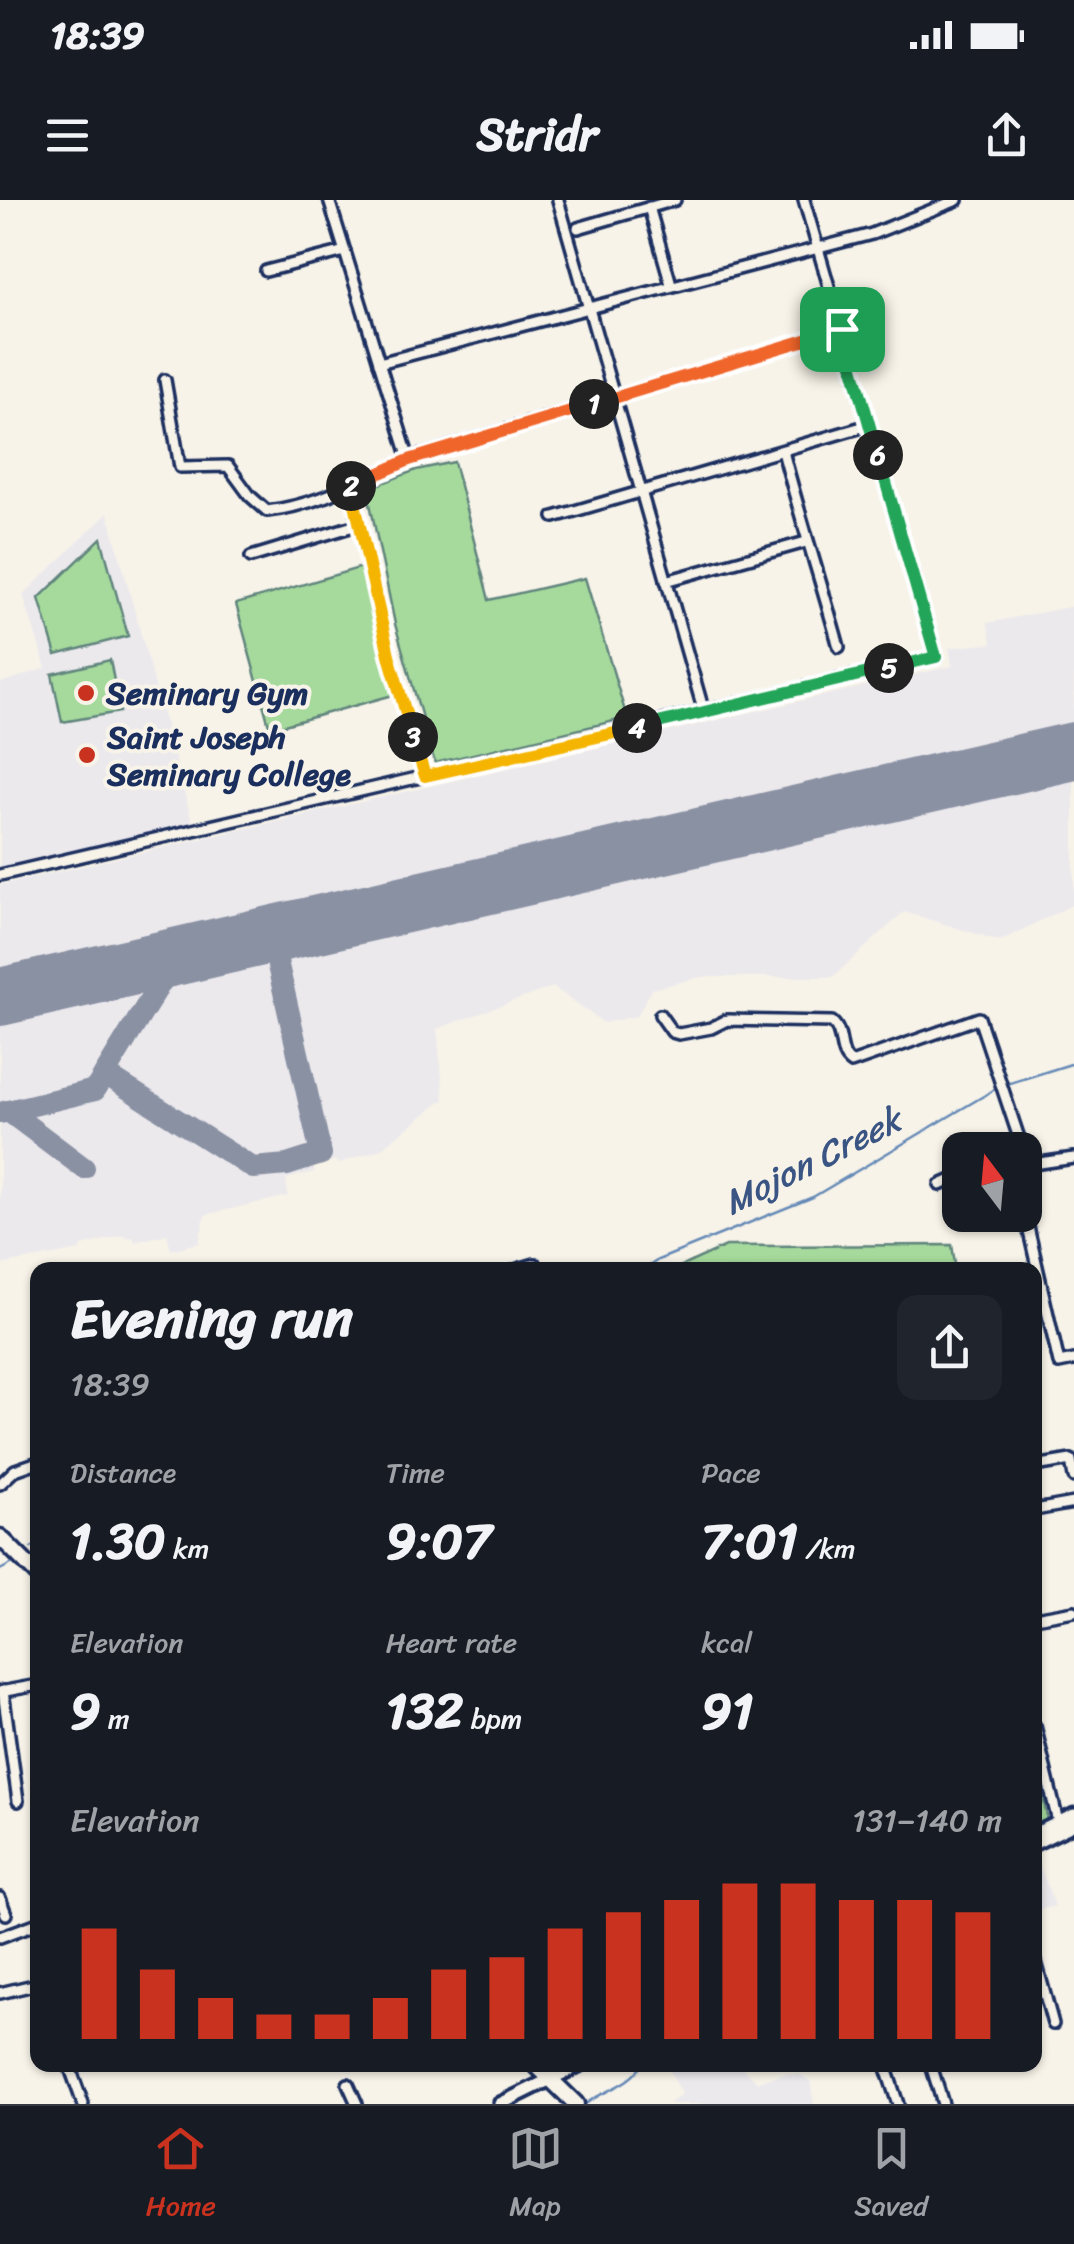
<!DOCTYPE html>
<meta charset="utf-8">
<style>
body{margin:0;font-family:Sriracha,sans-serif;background:#20242c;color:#f1f3f6;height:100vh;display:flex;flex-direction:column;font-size:38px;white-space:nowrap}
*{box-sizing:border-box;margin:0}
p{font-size:32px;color:#9ea1a6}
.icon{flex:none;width:55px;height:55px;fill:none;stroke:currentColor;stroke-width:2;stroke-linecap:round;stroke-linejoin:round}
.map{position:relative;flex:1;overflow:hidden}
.sheet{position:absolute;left:30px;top:1062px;width:1012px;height:810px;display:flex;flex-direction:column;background:#171b24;border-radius:20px;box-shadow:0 2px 8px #0004}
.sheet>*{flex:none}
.needle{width:65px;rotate:344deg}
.controls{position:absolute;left:942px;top:932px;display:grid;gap:20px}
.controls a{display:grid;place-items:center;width:100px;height:100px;border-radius:20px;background:#171b24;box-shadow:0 2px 8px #0004;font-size:50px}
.pin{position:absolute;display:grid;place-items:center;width:85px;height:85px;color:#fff;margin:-42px;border-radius:20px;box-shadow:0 5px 15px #0006}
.km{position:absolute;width:50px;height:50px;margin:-25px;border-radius:50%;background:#222;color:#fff;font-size:28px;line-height:50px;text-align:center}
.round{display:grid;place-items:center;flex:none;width:105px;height:105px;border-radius:20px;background:#20242c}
.head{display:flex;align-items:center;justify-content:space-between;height:170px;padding:0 40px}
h1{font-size:55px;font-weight:700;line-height:75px}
.metrics{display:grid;grid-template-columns:repeat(3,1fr);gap:15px;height:170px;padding:10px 40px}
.metrics div{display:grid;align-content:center}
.metrics b{font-size:50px;font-weight:700}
.metrics small{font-size:28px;font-weight:400}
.metrics p{font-size:28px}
.chart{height:280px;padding:20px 40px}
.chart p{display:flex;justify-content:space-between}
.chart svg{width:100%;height:180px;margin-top:10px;stroke:#c8321e;stroke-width:6}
.status{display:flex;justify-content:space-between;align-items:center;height:70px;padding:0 50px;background:#171b24;direction:ltr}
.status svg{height:28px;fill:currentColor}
header{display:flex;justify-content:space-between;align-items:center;height:130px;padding:0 40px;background:#171b24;font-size:45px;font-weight:700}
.dock{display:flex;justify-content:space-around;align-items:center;height:140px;border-top:2px solid #363941;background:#171b24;font-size:28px;color:#9ea1a6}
.dock a{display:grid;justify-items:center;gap:5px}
.dock .selected{color:#c8321e}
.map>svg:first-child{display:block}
.built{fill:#ece9ed}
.green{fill:#a6da9c;stroke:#60847d;stroke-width:2.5}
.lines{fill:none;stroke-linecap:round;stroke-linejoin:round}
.stream{stroke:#6589b7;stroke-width:2.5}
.taxiway{stroke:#8991a3;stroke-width:22}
.runway{stroke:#8991a3;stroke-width:58}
.minor-casing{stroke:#1b2f5e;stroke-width:16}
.major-casing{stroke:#1b2f5e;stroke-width:19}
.highway-casing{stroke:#1b2f5e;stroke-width:21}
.minor{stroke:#f7f3e8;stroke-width:9}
.major{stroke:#f7f3e8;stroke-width:11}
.highway{stroke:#f7f3e8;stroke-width:14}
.split-1-casing{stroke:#fff;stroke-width:20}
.split-2-casing{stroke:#fff;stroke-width:20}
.split-3-casing{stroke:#fff;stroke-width:20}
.split-4-casing{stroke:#fff;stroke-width:20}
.split-5-casing{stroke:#fff;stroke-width:20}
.split-6-casing{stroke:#fff;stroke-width:20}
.split-7-casing{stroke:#fff;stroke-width:20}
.split-1{stroke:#f0652b;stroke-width:12}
.split-2{stroke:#f0652b;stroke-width:12}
.split-3{stroke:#f5b400;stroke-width:12}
.split-4{stroke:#f5b400;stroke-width:12}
.split-5{stroke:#22a559;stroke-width:12}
.split-6{stroke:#22a559;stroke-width:12}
.split-7{stroke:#22a559;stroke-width:12}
.poi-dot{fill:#c8321e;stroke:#f7f3e8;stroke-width:4}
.labels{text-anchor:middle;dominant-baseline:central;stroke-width:8;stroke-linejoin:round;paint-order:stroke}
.poi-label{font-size:32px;font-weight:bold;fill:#1b2f5e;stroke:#f7f3e8;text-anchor:start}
.water-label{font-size:35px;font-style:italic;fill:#3a5483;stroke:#f7f3e8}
</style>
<div class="status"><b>18:39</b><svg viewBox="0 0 49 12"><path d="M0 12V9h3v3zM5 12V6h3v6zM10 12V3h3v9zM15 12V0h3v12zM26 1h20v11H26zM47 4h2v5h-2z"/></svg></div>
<header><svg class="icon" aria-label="menu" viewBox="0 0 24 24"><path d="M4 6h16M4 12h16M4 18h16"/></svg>Stridr<svg class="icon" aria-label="share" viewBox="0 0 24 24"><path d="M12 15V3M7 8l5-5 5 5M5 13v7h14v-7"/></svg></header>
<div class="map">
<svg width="1074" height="1904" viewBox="0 0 1074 1904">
<rect width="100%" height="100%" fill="#f7f3e8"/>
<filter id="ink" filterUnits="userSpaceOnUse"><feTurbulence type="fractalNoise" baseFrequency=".01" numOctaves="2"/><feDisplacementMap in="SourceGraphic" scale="20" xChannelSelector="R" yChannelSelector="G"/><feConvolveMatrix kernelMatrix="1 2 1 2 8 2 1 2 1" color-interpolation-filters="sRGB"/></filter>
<g filter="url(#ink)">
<g class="built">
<polygon points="108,313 194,628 0,674 0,483 46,468 23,395"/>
<polygon points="1074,406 1074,704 1000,741 904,712 833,777 701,777 652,789 637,816 604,823 553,787 437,829 444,899 381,949 338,964 336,960 313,966 314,972 286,979 288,996 205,1015 199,1043 171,1050 167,1034 135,1042 133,1037 126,1038 125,1035 82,1046 80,1050 0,1065 0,685 952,466 949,448 992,443 987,423"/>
<polygon points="1035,1653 1055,1706 1035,1711"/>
<polygon points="666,1865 740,1865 757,1882 785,1874 801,1875 810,1881 814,1904 669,1904 682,1894"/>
</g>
<g class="green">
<polygon points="454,262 489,400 585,378 627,518 435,563 395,424 367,289 416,270"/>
<polygon points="101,338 128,436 56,455 39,398"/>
<polygon points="362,367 393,495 270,529 236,404"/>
<polygon points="110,460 120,512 62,522 52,474"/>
<polygon points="952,1045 956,1070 673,1070 726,1046"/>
<polygon points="1035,1557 1048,1622 1035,1628"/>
</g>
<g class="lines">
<g class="stream">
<polyline points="1007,884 1074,863"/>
<polyline points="643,1070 658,1060 813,997 997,888"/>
<polyline points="31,1348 38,1344"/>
<polyline points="0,1370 15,1362"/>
<path d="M587,1903C604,1890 632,1884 641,1865"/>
</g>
<g class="taxiway">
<polyline points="105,874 253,968 287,965 321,954 271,735"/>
<polyline points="8,911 84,968"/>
<polyline points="0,913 95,890 177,756"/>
</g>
<polyline class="runway" points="0,797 1074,551"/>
<defs>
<g id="minor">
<polyline points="329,0 409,259"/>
<polyline points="558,0 704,512"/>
<polyline points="649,7 671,84"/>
<polyline points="578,28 675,0"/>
<polyline points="266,71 345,51"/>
<polyline points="379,163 872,34 957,0"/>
<path d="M165,180L180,267L228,266L250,296L267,311C319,305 362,280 409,259L842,129"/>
<path d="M783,251C800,318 821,381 839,447"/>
<polyline points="350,284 390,459 425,576"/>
<polyline points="554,317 869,225"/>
<polyline points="251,357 360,324"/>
<polyline points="666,381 806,342"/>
<polyline points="0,675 936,457 804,0"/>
<path d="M660,815L672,832L679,834L711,828L727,820L832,822C845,833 837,854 851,863L979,818L1023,950"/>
<polyline points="1026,965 1074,958"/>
<polyline points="940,985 960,976"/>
<polyline points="1025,1014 1059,1163 1074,1160"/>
<polyline points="515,1070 535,1064"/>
<polyline points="1035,1266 1071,1260 1074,1277"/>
<polyline points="0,1284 15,1270 38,1262"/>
<polyline points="1035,1310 1074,1303"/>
<polyline points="1035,1418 1074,1411"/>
<polyline points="3,1491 18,1601"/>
<polyline points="0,1492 38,1485"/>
<polyline points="1035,1526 1059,1626"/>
<polyline points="0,1698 6,1714"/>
<polyline points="0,1737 38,1723"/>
<polyline points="1035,1758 1053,1824"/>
<polyline points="0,1793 38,1784"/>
<polyline points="69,1865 83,1904"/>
<polyline points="885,1865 898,1904"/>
<polyline points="931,1865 943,1904"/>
<polyline points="348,1884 357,1904"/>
</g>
<g id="major">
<polyline points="1035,1634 1074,1615"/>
<polyline points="1035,1643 1074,1624"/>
<polyline points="500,1904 579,1865"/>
</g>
<g id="highway">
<polyline points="0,1337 38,1375"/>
<polyline points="536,1865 576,1904"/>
</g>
</defs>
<use href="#minor" class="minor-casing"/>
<use href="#major" class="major-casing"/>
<use href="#highway" class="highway-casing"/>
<use href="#minor" class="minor"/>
<use href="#major" class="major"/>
<use href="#highway" class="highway"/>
</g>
</g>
<g class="lines" filter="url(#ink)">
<defs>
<polyline id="split-1" points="594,204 842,129"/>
<polyline id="split-2" points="351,286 409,260 594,204"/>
<polyline id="split-3" points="351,286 390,459 413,537"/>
<polyline id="split-4" points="413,537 425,576 637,528"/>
<polyline id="split-5" points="637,528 889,468"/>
<polyline id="split-6" points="878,255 936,457 889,468"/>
<polyline id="split-7" points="842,129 878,255"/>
</defs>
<use href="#split-1" class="split-1-casing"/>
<use href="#split-2" class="split-2-casing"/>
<use href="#split-3" class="split-3-casing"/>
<use href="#split-4" class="split-4-casing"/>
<use href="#split-5" class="split-5-casing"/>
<use href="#split-6" class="split-6-casing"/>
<use href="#split-7" class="split-7-casing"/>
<use href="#split-1" class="split-1"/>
<use href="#split-2" class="split-2"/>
<use href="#split-3" class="split-3"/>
<use href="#split-4" class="split-4"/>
<use href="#split-5" class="split-5"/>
<use href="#split-6" class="split-6"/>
<use href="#split-7" class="split-7"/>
</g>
<g class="poi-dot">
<circle cx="86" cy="493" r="10"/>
<circle cx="87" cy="555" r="10"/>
</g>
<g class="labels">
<g class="poi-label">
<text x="106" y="493">Seminary Gym</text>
<text x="107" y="537">Saint Joseph<tspan x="107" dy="37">Seminary College</tspan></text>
</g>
<g class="water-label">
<text transform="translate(812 961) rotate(-27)">Mojon Creek</text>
</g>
</g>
</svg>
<div class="controls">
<a><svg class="needle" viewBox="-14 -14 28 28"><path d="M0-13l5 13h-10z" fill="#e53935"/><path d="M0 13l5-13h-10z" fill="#9ea1a6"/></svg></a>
</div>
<div class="pin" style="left:842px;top:129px;background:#1e9e55"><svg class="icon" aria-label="arrive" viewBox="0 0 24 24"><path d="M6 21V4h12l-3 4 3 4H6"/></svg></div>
<b class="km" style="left:594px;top:204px">1</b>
<b class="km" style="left:351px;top:286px">2</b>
<b class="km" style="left:413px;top:537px">3</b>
<b class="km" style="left:637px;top:528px">4</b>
<b class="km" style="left:889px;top:468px">5</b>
<b class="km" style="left:878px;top:255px">6</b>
<section class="sheet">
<div class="head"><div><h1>Evening run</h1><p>18:39</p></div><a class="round"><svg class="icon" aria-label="share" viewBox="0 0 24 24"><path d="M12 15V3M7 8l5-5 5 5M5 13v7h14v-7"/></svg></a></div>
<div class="metrics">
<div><p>Distance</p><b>1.30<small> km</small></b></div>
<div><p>Time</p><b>9:07</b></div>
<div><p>Pace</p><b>7:01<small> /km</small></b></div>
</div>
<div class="metrics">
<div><p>Elevation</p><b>9<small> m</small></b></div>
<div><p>Heart rate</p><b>132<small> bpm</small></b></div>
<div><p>kcal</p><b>91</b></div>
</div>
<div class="chart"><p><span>Elevation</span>131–140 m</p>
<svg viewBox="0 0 160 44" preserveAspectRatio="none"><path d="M5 44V17M15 44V27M25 44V34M35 44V38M45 44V38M55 44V34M65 44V27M75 44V24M85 44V17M95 44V13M105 44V10M115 44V6M125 44V6M135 44V10M145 44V10M155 44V13"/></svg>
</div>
</section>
</div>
<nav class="dock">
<a class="selected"><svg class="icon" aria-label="home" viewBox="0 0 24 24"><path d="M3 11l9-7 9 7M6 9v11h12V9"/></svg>Home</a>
<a><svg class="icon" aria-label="map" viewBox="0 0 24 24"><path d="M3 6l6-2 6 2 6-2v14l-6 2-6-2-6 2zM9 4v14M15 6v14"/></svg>Map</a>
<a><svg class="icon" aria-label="saved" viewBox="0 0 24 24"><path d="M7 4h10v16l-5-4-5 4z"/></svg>Saved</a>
</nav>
